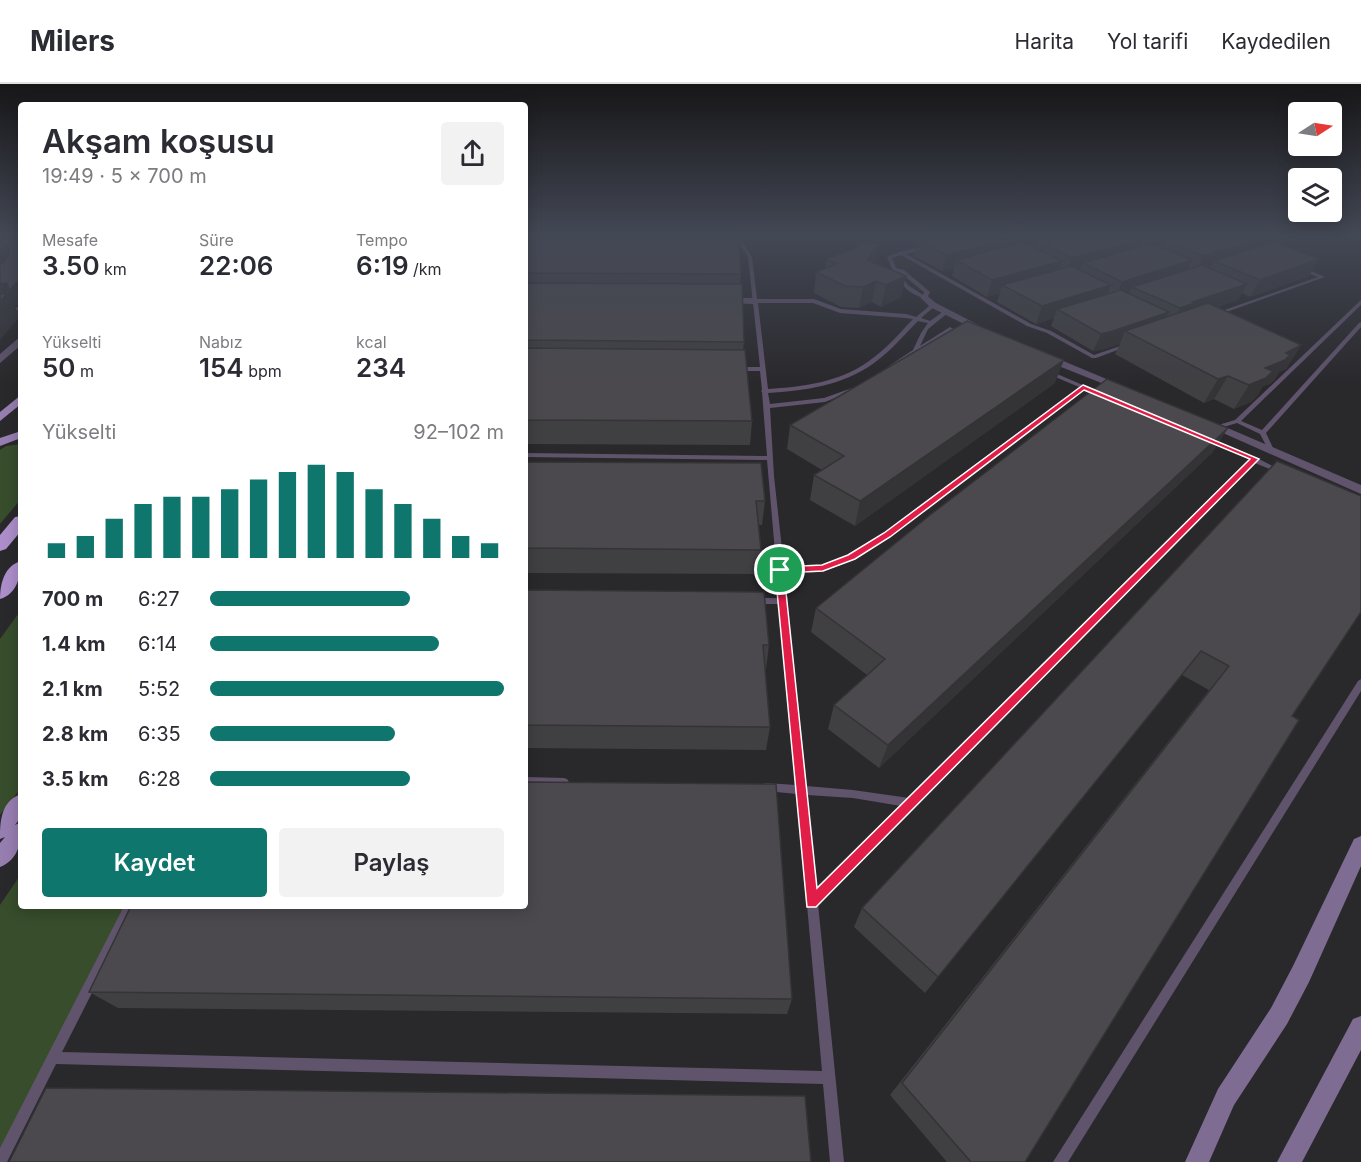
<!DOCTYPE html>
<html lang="tr">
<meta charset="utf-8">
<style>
body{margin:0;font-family:Inter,sans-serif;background:#f2f2f3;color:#2b2b33;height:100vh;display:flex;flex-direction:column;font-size:22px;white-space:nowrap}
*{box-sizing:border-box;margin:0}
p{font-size:20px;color:#7c7c81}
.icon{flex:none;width:33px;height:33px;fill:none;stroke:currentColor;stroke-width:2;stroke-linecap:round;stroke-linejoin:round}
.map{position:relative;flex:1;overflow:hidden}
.drawer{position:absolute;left:18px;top:18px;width:510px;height:807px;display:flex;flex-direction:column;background:#fff;border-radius:6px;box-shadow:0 3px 15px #0003}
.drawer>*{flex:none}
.needle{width:39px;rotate:78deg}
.controls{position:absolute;left:1288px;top:18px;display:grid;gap:12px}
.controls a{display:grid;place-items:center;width:54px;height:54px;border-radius:6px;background:#fff;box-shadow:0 3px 15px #0003;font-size:30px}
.pin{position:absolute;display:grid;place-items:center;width:51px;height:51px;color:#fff;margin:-26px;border:3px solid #fff;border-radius:50%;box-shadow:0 2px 6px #0007}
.round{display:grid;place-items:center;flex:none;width:63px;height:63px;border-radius:6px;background:#f2f2f3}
.head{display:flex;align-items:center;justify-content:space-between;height:102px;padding:0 24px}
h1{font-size:33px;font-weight:600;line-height:45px}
.metrics{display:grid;grid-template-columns:repeat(3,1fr);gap:9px;height:102px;padding:6px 24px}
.metrics div{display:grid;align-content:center}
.metrics b{font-size:26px;font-weight:600}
.metrics small{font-size:16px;font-weight:400}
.metrics p{font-size:16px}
.chart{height:168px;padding:12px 24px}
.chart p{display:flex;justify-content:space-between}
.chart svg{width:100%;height:108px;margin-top:6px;stroke:#0f766e;stroke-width:6}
.primary-button{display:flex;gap:12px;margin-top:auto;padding:12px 24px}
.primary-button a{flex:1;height:69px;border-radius:6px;background:#0f766e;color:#fff;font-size:24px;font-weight:600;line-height:69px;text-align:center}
.primary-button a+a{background:#f2f2f3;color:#2b2b33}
ul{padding:0 24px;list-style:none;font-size:20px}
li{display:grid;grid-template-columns:96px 72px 1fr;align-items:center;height:45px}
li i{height:15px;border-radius:8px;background:#0f766e}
header{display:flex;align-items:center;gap:36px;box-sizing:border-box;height:84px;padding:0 30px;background:#fff;border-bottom:2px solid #e1e1e2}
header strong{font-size:28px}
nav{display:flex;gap:33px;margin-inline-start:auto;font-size:21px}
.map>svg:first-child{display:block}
.green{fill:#374d2b}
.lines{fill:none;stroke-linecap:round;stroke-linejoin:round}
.service{fill:#60546d;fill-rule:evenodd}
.minor{fill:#60546d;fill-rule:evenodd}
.secondary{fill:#7f6c93;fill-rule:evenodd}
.primary{fill:#977eb1;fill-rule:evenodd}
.motorway{fill:#ad8ecb;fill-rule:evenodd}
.wall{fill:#403f42}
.shaded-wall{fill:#343336}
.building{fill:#4b494d;stroke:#343336;stroke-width:1.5}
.route{fill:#e11d48;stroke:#fff;stroke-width:1.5;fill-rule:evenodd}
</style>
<header>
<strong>Milers</strong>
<nav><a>Harita</a><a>Yol tarifi</a><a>Kaydedilen</a></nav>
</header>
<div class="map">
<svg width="1361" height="1078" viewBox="0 0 1361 1078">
<rect width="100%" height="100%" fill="#29282b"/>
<g class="green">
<polygon points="21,360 21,415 0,440 0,366 6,362"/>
<polygon points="21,526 21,704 0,731 0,555"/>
<polygon points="21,790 21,822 127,822 0,1070 0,821"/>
</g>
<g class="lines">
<g class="service">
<path d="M734,151H738L752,173L757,215H814L841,225L906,230L916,233L933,219L935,220V222L921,234L930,237L944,227L949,228L928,245L920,262L950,243L965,251L960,252L950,247L893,284H889V282L913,266L921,249L928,239L918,237C904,251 891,267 874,279C844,301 805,307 768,309L770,320L824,314L852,304L857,305L825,318L770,324L774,392L784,483L822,481L848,471L884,449L1079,303L1046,289V287H1050L1106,311L1101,312L1084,305L890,453L854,475L823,487L784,488L806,702L853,706L909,714L1250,376L1207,356V354H1211L1257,374L1284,388L1283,389H1279L1255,379L818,820L844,1078H830L823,1000L56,980L7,1078H0V1064L124,822H136L62,968L822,987L797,710L766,707L763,706L761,703L763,700L766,699L796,701L779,520H756L752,517L756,514H779L767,376L525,373V369L767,372L762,308L761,307L762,306L760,287H735L732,285L735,283H760L748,173ZM758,219H813L840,229L906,234L913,235C899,250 886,265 869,277C840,298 803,303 768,305ZM807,711L853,714L901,722L816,806Z"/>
<path d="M925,162H927V164L906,170L1031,240L1051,247L1094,271L1126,260L1131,261L1096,274H1092L1047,249L1027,242L901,171L892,174L896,184L904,186L930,208L927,214C905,212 894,191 887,173L899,168ZM898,187L924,208L923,211L908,201Z"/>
<polygon points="1300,184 1304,184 1325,193 1218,231 1213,230 1318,193 1300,186"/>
<polygon points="1361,216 1361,221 1241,337 1262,346 1359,239 1361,238 1361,243 1266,349 1274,366 1273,367 1269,367 1260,350 1237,339 1217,345 1215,344 1215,342 1235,336"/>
<polygon points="1361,595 1361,607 1068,1078 1053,1078 1358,597"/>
<polygon points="525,693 564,694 567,695 569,698 567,701 564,702 525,701"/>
</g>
<g class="minor">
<polygon points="925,210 936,219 990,247 982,249 930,223 920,213"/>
<polygon points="722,214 755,214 760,217 755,220 719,219 719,215"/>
<polygon points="21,223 21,229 0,231 0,225"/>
<polygon points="21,252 21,261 0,279 0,270"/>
<polygon points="1041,271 1049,271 1128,304 1119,306 1041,275"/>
<polygon points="1209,336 1361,401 1361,410 1205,341 1205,337"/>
</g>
<g class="secondary">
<polygon points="1361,752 1361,782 1309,898 1287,940 1234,1021 1209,1078 1185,1078 1218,1005 1271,924 1293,882 1354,755"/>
<polygon points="1361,932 1361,966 1302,1078 1277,1078 1353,935"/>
</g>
<g class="primary">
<polygon points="21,311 21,320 0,337 0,328"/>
<polygon points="21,347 21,354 0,362 0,354"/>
<path d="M21,710V733L15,741L21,738C21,757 20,775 0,783V759L5,753L0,755C0,737 1,717 21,710Z"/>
</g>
<g class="motorway">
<polygon points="21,432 21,447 6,465 0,467 0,451 15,433"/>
<path d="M21,477C21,492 17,510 0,515C0,500 4,482 21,477Z"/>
</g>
</g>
<g class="wall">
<polygon points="525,151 741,190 740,200 744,258 743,266 752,337 750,361 525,360"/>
<polygon points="935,151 1255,151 1263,154 1258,163 1309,192 1250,213 1242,209 1238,216 1218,223 1301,261 1286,285 1279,288 1275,295 1270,300 1263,302 1258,311 1251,318 1234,325 1214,315 1204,319 1115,270 1120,260 1105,265 1093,267 1051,242 1054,234 1036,240 997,218 1000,209 987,213 952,192 954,184 942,187 914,172 918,156"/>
<polygon points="827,175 876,180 901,213 881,223 872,218 859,224 841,223 814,209 816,188 825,184"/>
<polygon points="1055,299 855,442 810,416 814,391 822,386 787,365 790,341"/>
<polygon points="1213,368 879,684 828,645 834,621 867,591 811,548 816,524"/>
<polygon points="1277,377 1292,632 1025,1078 947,1078 890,1011 1209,606 1182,591 925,909 854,843 862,824"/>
<polygon points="525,378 765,417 762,441 759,441 761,466 758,490 525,489"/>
<polygon points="525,506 769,561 766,585 765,585 770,643 766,666 525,664"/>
<polygon points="89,908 792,915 787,930 118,924"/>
</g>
<g class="shaded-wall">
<polygon points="1024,151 1080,151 1035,156 1032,163 1019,167"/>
<polygon points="1155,151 1205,151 1163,156 1160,164 1145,168 1152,152"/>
<polygon points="1013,153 1008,169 956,176 954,184 942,187 947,171"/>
<polygon points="1263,154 1254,170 1214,177 1210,184 1195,189 1203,172"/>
<polygon points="1141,156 1134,172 1083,179 1080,187 1066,191 1072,174"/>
<polygon points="880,159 876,179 867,176"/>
<polygon points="8,160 21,194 21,225 18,221 14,222 21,231 0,256 0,168"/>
<polygon points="1319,175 1309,192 1250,213 1260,196"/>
<polygon points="1192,176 1184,193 1132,203 1129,210 1115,215 1122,198"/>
<polygon points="1062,177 1056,193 1002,201 1000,209 987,213 992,196"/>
<polygon points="906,192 901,213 881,223 886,201"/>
<polygon points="876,197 872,218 859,224 863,203"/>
<polygon points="1247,200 1238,216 1187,234 1171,242 1180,224 1193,218"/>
<polygon points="1111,201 1104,218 1057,225 1054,234 1036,240 1042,222"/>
<polygon points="1169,228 1160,246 1125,247 1120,260 1105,265 1093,267 1101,250"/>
<polygon points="1301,261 1286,285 1279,288 1275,295 1270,300 1263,302 1258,311 1251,318 1234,325 1249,301 1265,284 1286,269"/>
<polygon points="1064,276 1055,299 855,442 860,417"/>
<polygon points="1228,292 1214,315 1204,319 1218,295"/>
<polygon points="1228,344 1213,368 879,684 888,661"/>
</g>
<g class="building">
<polygon points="0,151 21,151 21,194 9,207 7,199 0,200 0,181 9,172 8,160 0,168"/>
<polygon points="525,151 738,151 741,190 525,189"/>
<polygon points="935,151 1008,151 1013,153 947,171 918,156"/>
<polygon points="1053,151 1130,151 1141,156 1072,174 1035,156"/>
<polygon points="1184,151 1255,151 1263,154 1203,172 1163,156"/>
<polygon points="1023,158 1062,177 992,196 956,176"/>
<polygon points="1274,158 1319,175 1260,196 1214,177"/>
<polygon points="862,159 880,159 867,176 906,192 886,201 876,197 863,203 845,202 816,188 837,180 827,175 854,165"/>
<polygon points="1152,159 1192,176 1122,198 1083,179"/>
<polygon points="1202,181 1247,200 1193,218 1195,219 1180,224 1132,203"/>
<polygon points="1071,182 1111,201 1042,222 1002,201"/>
<polygon points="525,199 742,200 744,258 525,256"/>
<polygon points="1121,206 1169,228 1113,247 1101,250 1057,225"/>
<polygon points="0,210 7,210 0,217"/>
<polygon points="1208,219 1301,261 1286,269 1290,271 1285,276 1265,284 1273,287 1266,294 1249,301 1228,292 1218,295 1125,247"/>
<polygon points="967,237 1064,276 860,417 814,391 844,372 790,341"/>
<polygon points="525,264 745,266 752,337 525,336"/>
<polygon points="1107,295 1228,344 888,661 834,621 885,575 816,524 930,431"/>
<polygon points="1277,377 1361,412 1361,528 1292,632 1299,636 1025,1078 971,1078 902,999 1229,582 1201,567 938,893 862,824"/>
<polygon points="525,378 761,379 765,417 756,417 761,466 525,464"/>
<polygon points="525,506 764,508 769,561 763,561 770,643 525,641"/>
<polygon points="525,698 776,700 792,915 89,908 131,822 525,822"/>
<polygon points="46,1004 805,1012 811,1078 9,1078"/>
</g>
<linearGradient id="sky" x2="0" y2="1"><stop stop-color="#171618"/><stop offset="0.5" stop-color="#434855"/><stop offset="1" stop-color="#434855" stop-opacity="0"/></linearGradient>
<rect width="1361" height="302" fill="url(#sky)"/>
<path class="route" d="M1083,301L1259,375L816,823H807L775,486L780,483L822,481L848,471L884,449ZM1084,306L1250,375L817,804L784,489L823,487L855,475L890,453Z"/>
</svg>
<div class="controls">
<a><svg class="needle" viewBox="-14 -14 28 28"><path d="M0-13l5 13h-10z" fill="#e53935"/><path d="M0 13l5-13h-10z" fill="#7c7c81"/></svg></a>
<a><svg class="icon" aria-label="layers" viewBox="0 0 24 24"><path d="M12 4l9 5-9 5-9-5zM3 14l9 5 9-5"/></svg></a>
</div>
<div class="pin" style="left:780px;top:486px;background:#1e9e55"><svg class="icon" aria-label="arrive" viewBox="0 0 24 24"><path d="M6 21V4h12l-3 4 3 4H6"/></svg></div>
<section class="drawer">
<div class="head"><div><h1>Akşam koşusu</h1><p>19:49 · 5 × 700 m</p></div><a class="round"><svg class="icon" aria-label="share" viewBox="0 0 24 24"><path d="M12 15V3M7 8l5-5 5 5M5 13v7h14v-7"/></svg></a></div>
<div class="metrics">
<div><p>Mesafe</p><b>3.50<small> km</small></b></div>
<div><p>Süre</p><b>22:06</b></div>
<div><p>Tempo</p><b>6:19<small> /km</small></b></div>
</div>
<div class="metrics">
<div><p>Yükselti</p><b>50<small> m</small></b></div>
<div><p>Nabız</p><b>154<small> bpm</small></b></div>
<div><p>kcal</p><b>234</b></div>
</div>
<div class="chart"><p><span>Yükselti</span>92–102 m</p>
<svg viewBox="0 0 160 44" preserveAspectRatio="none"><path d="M5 44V38M15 44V35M25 44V28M35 44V22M45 44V19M55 44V19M65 44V16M75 44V12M85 44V9M95 44V6M105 44V9M115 44V16M125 44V22M135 44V28M145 44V35M155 44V38"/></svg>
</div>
<ul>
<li><b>700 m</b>6:27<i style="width:68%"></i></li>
<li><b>1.4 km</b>6:14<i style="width:78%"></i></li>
<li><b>2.1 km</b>5:52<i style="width:100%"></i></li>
<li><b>2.8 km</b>6:35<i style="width:63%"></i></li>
<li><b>3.5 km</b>6:28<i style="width:68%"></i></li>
</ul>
<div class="primary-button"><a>Kaydet</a><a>Paylaş</a></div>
</section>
</div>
